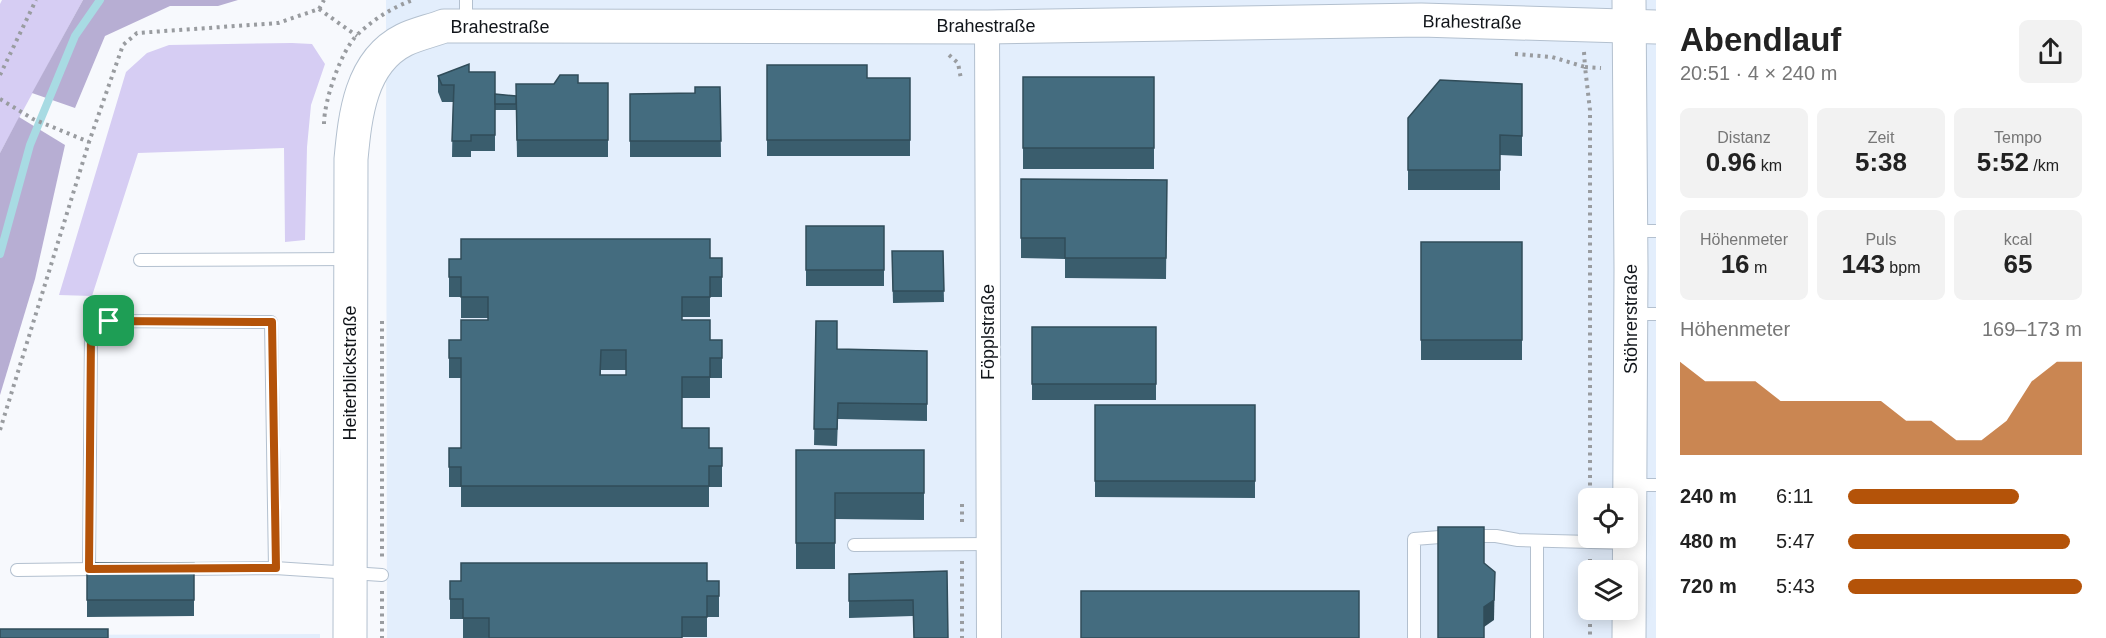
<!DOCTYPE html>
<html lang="de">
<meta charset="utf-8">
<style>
body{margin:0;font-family:Arial,sans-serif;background:#f2f2f2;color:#222;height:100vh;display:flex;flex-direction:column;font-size:22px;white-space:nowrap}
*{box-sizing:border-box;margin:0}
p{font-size:20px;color:#767676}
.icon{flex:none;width:33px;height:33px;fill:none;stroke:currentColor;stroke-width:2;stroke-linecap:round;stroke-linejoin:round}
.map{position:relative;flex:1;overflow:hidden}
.panel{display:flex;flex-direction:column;background:#fff;width:450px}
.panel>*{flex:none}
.fabs{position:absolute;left:1578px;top:488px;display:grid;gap:12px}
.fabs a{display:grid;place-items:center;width:60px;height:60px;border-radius:9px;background:#fff;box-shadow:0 3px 15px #0003;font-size:30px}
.pin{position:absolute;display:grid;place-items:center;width:51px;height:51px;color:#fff;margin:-26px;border-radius:12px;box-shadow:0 3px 9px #0006}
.round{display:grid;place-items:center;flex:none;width:63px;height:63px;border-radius:9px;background:#f2f2f2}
.summary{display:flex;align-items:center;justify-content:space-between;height:102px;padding:0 24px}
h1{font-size:33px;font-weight:700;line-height:45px}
.stats{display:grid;grid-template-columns:repeat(3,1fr);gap:9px;height:102px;padding:6px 24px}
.stats div{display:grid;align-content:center;border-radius:9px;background:#f2f2f2;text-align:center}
.stats b{font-size:26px;font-weight:700}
.stats small{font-size:16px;font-weight:400}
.stats p{font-size:16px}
.chart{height:168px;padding:12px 24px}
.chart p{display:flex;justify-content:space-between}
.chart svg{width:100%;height:108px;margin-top:6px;fill:#b45309;opacity:.7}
ul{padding:0 24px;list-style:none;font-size:20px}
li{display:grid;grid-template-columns:96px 72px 1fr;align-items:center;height:45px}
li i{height:15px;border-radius:8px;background:#b45309}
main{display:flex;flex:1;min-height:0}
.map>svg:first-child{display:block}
.built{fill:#e3eefc;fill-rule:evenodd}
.green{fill:#d6cdf3}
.forest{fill:#b7aed3}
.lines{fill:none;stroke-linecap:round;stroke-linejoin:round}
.stream{stroke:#a8dbe3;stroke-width:8}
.lane-casing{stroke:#b3c0cf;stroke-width:14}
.street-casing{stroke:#b3c0cf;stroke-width:26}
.secondary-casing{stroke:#b3c0cf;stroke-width:35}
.path{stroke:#999ca0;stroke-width:4;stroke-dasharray:3 4.5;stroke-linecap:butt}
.lane{stroke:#fff;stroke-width:12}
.street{stroke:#fff;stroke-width:24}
.secondary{stroke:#fff;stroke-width:33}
.wall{fill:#3a5d6d;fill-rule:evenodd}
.shaded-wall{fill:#304c59}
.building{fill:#446c7f;stroke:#304c59;stroke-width:1.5;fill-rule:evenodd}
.route-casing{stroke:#fff;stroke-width:12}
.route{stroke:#b45309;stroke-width:8}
.labels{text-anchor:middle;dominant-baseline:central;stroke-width:4.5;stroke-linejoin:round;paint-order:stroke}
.street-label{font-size:18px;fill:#11151a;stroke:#fff}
</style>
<main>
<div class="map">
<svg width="1656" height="638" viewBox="0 0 1656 638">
<rect width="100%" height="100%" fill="#f7f9fd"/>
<g class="built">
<path d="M386,0H1656V638H387ZM1588,498H1628V537H1588ZM1588,570H1628V609H1588Z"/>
<polygon points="320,634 320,638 0,638 0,635"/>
</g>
<g class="green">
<polygon points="2,0 83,0 0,153 0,4"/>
<polygon points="292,43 312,44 325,64 311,105 307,147 305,240 285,242 284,148 138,153 92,296 59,295 126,72 147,53 169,45"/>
</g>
<g class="forest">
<polygon points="83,0 238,0 218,6 170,6 105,36 75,108 32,93"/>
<polygon points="19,117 65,145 35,279 0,395 0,153"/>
</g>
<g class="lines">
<polyline class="stream" points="0,254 30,145 75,36 100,0"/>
<defs>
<g id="lane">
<polyline points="466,0 466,25"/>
<polyline points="1632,231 1656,231"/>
<polyline points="140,260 350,259"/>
<polyline points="1633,314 1656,314"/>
<polyline points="1632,485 1656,485"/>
<polyline points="1470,536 1496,536 1518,540 1629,543"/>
<polyline points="854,545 989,544"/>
<polyline points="89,569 91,334 97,323 109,321 271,322 275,568"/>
<polyline points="179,569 275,568 382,575"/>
<polyline points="17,570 96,569"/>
<polyline points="1414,638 1414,539 1453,536"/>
<polyline points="1537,638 1537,541"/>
</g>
<polyline id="street" points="987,27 989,638"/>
<g id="secondary">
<polyline points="1629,0 1631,269 1629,638"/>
<path d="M350,638L351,159C355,117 360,62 404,40C416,34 431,31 444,26L987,27L1421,20L1656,27"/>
</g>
</defs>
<use href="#lane" class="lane-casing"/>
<use href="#street" class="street-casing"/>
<use href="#secondary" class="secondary-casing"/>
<g class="path">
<polyline points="319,9 357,36"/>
<polyline points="1584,52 1585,67 1601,68"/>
<polyline points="1515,54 1552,57 1585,67 1590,110 1590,498"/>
<polyline points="949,55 958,63 961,79"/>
<polyline points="0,75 36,0"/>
<polyline points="0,99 33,119 89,142"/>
<path d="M324,124C324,101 341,50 358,34C374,19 393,7 413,0"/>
<polyline points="382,321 382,559"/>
<polyline points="0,430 89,142 123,45 137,33 278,23 319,9 324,0"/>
<polyline points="962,504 962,526"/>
<polyline points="1590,559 1590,570"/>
<polyline points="962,561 962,638"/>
<polyline points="382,591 382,638"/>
<polyline points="1590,609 1590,638"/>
</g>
<use href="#lane" class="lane"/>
<use href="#street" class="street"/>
<use href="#secondary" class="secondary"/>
</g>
<g class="wall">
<polygon points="767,65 867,78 910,78 910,156 767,156"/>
<polygon points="469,72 495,94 516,96 578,83 608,83 608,157 517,157 516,100 516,110 495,110 495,151 471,151 471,157 452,157 453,102 442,102 438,92 438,76"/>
<rect x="1023" y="77" width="131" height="92"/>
<polygon points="1522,84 1522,156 1500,155 1500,190 1408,190 1408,118"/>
<polygon points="720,87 721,157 630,157 630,94 695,93"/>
<polygon points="1021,179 1167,180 1166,279 1065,278 1065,259 1021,258"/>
<rect x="806" y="226" width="78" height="60"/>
<rect x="1421" y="242" width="101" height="118"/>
<polygon points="892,251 943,251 944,302 893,303"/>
<path d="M722,258V297H710V317H682V320L710,340H722V378H710V398H682V428L709,448H722V487H709V507H461V487H449V448H461V378H449V340H461L488,320V318H461V297H449V259ZM601,370H626V375H601Z"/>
<polygon points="816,321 837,349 927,351 927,421 838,419 837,446 814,445"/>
<rect x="1032" y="327" width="124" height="73"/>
<polygon points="1095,405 1255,405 1255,498 1095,497"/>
<polygon points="796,450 924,450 924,520 835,519 835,569 796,569"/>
<polygon points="87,563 194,563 194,616 87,617"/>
<polygon points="947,571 913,616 849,618 849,574"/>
<polygon points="450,581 719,581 719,617 707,617 707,637 682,637 682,638 463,638 463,619 450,619"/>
</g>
<polygon class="shaded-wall" points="1495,572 1494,620 1484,627 1484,607"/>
<g class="building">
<polygon points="469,64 469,72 495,72 495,135 471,135 471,141 452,141 454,85 442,85 438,76"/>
<polygon points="767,65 867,65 867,78 910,78 910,140 767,140"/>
<polygon points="560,75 578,75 578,83 608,83 608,140 517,140 516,84 554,84"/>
<rect x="1023" y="77" width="131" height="71"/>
<polygon points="1440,80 1522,84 1522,136 1500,135 1500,170 1408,170 1408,118"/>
<polygon points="695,87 720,87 721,141 630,141 630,94 695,93"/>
<polygon points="495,94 516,96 516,104 495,104"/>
<polygon points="1021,179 1167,180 1166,258 1065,258 1065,238 1021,238"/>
<rect x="806" y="226" width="78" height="44"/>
<path d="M461,239H710V258H722V277H710V297H682V320H710V340H722V358H710V377H682V428H709V448H722V466H709V486H461V467H449V448H461V358H449V340H461V320H488V297H461V277H449V259H461ZM601,350H626V375H600Z"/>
<rect x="1421" y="242" width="101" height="98"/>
<polygon points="892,251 943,251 944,291 893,291"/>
<polygon points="816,321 837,321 837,349 927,351 927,404 838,403 837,429 814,429"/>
<rect x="1032" y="327" width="124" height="57"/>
<rect x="1095" y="405" width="160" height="76"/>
<polygon points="796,450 924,450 924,493 835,493 835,543 796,543"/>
<polygon points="1438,527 1484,527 1484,563 1495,572 1494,600 1484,607 1484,638 1438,638"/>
<rect x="87" y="563" width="107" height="37"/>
<polygon points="461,563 707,563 707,581 719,581 719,596 707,596 707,617 682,617 682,638 489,638 489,618 463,618 463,599 450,599 450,581 461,581"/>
<polygon points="947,571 948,638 914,638 913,600 849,601 849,574"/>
<rect x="1081" y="591" width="278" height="47"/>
<rect x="0" y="629" width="108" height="9"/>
</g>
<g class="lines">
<defs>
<polygon id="route" points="109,321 272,322 276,568 89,569 91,334 97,323"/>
</defs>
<use href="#route" class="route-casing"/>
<use href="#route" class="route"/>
</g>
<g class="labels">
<g class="street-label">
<text transform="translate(1472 22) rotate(1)">Brahestraße</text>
<text x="986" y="26">Brahestraße</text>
<text x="500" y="27">Brahestraße</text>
<text transform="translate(1631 319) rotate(-90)">Stöhrerstraße</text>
<text transform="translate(988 332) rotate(-90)">Föpplstraße</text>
<text transform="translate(350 373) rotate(-90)">Heiterblickstraße</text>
</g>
</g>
</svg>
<div class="fabs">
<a><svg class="icon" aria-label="locate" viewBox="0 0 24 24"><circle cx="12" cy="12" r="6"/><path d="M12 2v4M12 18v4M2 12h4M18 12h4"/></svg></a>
<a><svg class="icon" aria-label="layers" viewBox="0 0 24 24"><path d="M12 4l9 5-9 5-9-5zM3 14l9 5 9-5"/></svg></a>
</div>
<div class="pin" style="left:109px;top:321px;background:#1e9e55"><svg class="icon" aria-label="arrive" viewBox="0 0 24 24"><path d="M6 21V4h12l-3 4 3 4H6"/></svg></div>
</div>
<section class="panel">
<div class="summary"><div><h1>Abendlauf</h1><p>20:51 · 4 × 240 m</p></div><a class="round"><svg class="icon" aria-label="share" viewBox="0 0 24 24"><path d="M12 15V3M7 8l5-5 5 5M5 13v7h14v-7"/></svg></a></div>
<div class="stats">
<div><p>Distanz</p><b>0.96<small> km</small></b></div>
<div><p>Zeit</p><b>5:38</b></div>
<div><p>Tempo</p><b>5:52<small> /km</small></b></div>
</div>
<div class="stats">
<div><p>Höhenmeter</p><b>16<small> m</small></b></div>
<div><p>Puls</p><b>143<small> bpm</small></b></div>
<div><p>kcal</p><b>65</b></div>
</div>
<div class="chart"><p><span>Höhenmeter</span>169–173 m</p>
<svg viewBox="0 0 160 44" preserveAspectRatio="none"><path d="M0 44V6L10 14L20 14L30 14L40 22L50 22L60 22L70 22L80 22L90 30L100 30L110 38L120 38L130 30L140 14L150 6L160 6V44z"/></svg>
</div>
<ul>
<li><b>240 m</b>6:11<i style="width:73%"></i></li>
<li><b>480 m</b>5:47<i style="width:95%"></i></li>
<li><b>720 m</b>5:43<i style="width:100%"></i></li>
</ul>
</section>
</main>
